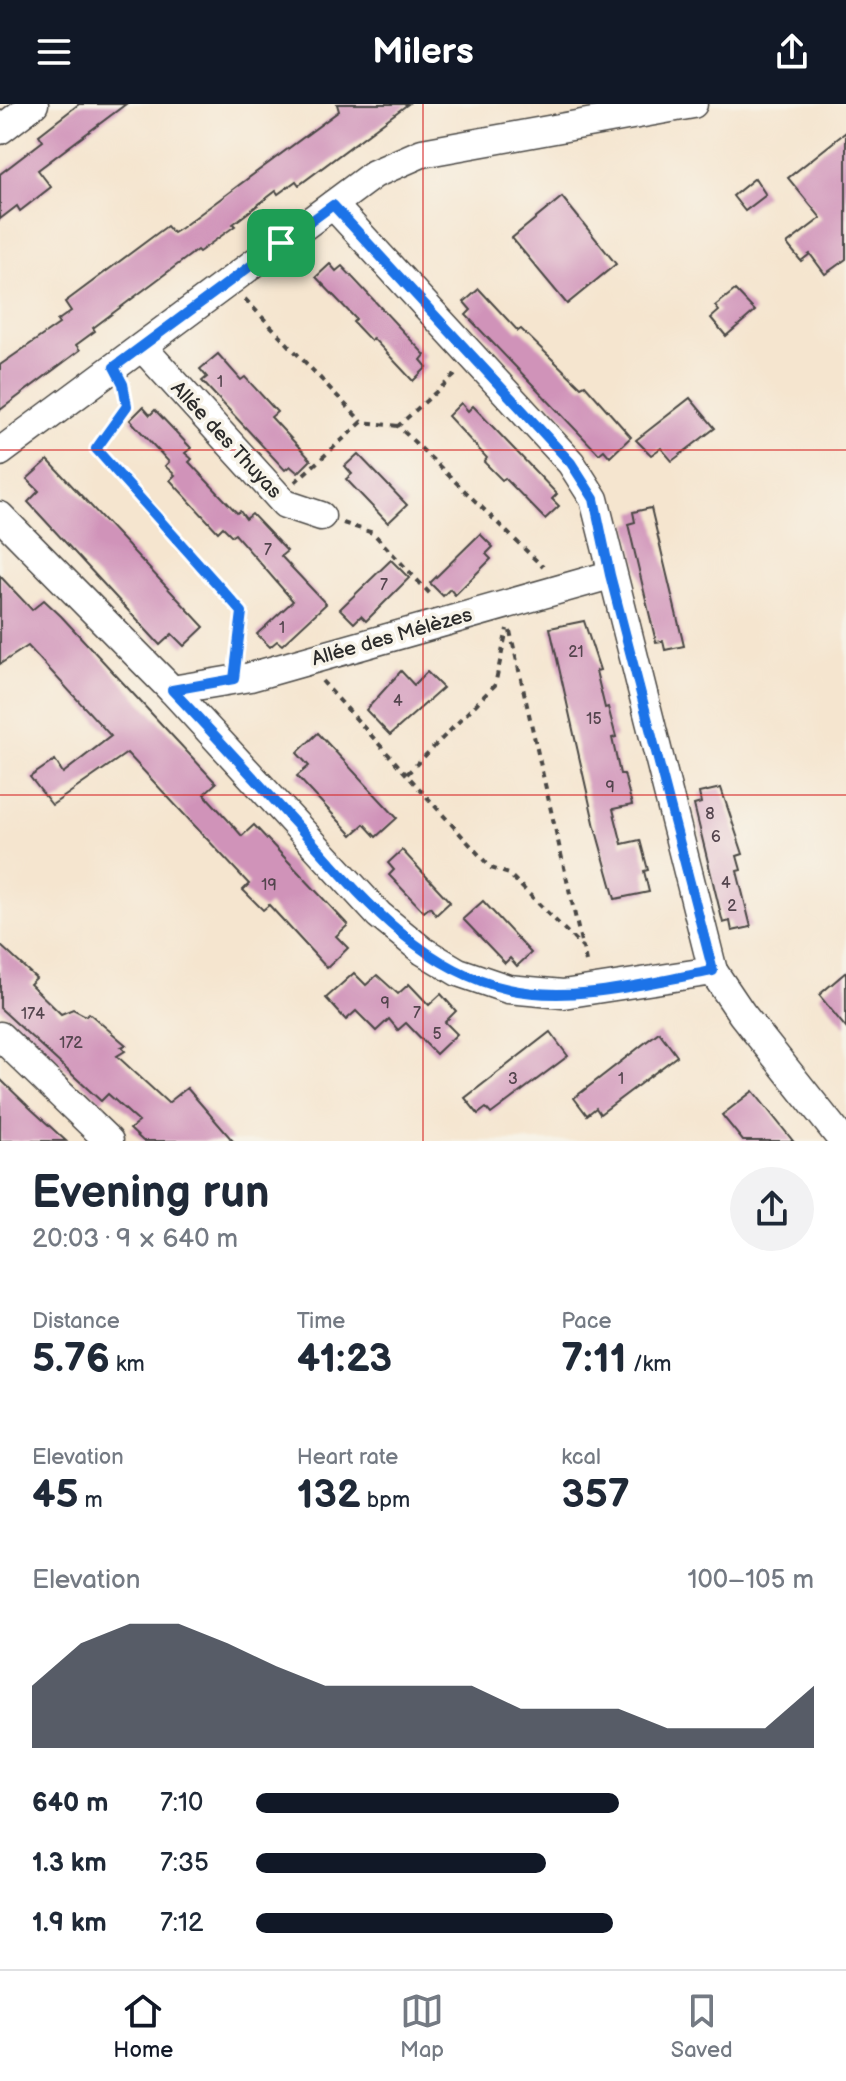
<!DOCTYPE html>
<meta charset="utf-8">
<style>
body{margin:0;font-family:"Balsamiq Sans",sans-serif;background:#f2f2f3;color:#1f2937;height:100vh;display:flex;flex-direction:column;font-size:30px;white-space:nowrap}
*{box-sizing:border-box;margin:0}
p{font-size:26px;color:#747a83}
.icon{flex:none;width:44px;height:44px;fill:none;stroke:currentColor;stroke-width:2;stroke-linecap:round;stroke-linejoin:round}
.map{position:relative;height:1037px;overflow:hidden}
.panel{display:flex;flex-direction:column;background:#fff;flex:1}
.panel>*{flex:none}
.pin{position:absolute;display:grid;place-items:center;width:68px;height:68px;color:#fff;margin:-34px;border-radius:16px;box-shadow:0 4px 12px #0006}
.round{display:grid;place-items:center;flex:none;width:84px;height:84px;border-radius:42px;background:#f2f2f3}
.headline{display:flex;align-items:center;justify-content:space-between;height:136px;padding:0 32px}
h1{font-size:44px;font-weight:700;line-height:60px}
.stats{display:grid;grid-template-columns:repeat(3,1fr);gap:12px;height:136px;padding:8px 32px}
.stats div{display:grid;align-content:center}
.stats b{font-size:40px;font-weight:700}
.stats small{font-size:22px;font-weight:400}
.stats p{font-size:22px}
.chart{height:224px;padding:16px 32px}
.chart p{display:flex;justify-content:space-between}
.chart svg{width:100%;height:144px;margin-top:8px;fill:#111827;opacity:.7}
ul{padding:0 32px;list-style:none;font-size:26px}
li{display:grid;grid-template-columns:128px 96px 1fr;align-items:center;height:60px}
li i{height:20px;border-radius:10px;background:#111827}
header{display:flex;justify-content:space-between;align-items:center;height:104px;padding:0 32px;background:#111827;color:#fff;font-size:36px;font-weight:700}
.menu{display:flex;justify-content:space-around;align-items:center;height:112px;border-top:2px solid #e0e1e3;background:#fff;font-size:22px;color:#747a83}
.menu a{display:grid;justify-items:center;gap:4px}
.menu .selected{color:#111827}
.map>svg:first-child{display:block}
.building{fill:#d093b9}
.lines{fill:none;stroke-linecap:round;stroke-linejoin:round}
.street-casing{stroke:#494744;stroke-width:31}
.path{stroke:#494744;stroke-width:4;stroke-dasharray:6 6;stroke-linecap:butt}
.street{stroke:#fff;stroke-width:28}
.route-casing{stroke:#fff;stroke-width:16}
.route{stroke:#1a73e8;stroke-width:10}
.grid{fill:none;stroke:#d62828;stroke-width:2;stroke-opacity:0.55}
.labels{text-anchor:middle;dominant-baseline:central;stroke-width:7;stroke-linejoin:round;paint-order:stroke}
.number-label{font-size:16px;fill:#54454e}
.street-label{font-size:20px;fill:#2b2b2b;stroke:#f7f3e8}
</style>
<header><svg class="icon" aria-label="menu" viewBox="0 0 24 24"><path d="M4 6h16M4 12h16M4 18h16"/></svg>Milers<svg class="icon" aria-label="share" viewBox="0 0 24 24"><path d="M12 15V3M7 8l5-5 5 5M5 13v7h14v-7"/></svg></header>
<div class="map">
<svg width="846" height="1037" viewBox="0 0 846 1037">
<rect width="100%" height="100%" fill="#f7f3e8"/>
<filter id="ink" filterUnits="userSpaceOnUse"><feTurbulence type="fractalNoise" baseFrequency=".0125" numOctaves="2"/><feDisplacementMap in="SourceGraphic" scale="16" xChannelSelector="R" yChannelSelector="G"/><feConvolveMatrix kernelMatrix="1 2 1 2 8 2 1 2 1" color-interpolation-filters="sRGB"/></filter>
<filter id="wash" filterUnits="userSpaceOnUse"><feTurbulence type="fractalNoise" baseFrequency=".006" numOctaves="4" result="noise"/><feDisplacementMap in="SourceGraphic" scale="32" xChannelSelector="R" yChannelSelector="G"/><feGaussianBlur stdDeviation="1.8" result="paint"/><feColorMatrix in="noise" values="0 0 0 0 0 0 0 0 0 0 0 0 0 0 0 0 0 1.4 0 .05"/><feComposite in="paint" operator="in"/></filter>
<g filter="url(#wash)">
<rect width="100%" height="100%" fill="#f5e5cf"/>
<g id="blocks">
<g class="building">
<polygon points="79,0 126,0 38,66 51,83 20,107 17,102 0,115 0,70 43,37 39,31"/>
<polygon points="337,0 408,0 299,81 296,77 278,90 276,87 233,120 235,122 199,148 197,146 93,224 95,227 76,241 80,246 0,306 0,261 59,220 57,217 71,207 65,198 167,122 173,129 181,124 339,7"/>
<polygon points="846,28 846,155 825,170 810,150 801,157 787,140 821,114 788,74"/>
<polygon points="755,74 766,91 745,107 733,92"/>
<polygon points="562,93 616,160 567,200 512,134"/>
<polygon points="330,160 336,167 342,162 425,251 421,256 427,263 413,277 373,234 371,237 353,218 356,215 316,173"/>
<polygon points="479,185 518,227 521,225 581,283 585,281 631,333 610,353 604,346 599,350 466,211 471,206 464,198"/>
<polygon points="735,186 755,207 726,232 711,214 719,207 715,202"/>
<polygon points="218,250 241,276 245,273 277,308 271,313 311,356 298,369 290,362 285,366 202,277 207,273 200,265"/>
<polygon points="690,294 715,324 672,357 661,344 651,351 636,336"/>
<polygon points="461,299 468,307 473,302 557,390 552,395 559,402 545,415 505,374 502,376 484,358 487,354 448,312"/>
<polygon points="143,303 150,311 155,306 191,344 185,349 192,355 189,358 237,409 240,407 246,415 252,410 287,447 281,452 326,500 282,541 277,537 270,543 257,530 293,497 235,430 232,432 223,423 218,428 170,376 175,371 165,362 169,358 130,316"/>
<polygon points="358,350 407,401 388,419 346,375 352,370 345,362"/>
<polygon points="48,356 204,523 184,542 172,530 160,541 28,398 39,387 27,375"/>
<polygon points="651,404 684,542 665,546 663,537 656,538 628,420 635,418 633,408"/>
<polygon points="480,430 493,443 486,450 491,455 455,491 450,485 443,492 430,479"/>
<polygon points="391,456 409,474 366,517 361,512 354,519 340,505"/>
<polygon points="0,472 32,506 44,496 61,512 216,679 204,690 228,716 242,732 254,721 348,821 336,832 348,844 327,864 269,801 263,806 243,786 249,780 127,649 52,701 30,673 55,656 63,669 111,632 28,542 0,560"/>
<polygon points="584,517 600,566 596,567 605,604 608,603 616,633 612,634 620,670 624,670 632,701 613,705 622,740 640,736 648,766 644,767 649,788 615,795 595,723 550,524"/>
<polygon points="401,567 414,581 427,568 443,584 390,631 366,606"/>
<polygon points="318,629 397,714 376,733 364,720 352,731 297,672 309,662 297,649"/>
<polygon points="721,684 743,750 737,752 741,766 737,767 751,823 732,827 730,817 723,819 694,701 701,699 699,689"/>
<polygon points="402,746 450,798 436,811 430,803 424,808 389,771 394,766 388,759"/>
<polygon points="483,797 531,849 517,862 510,854 505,859 463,815"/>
<polygon points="0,841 36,874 30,880 61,910 73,905 86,912 89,909 126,941 121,943 125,947 117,952 168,999 187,984 233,1037 143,1037 130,1025 139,1018 108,990 101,997 0,904"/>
<polygon points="846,868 846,924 819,891"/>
<polygon points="354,869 366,881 377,871 398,890 409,880 429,901 441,890 456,907 445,918 457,930 436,950 406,919 398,926 389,915 376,927 356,907 346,916 326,894"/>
<polygon points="550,928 568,952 491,1010 486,1004 478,1010 465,994"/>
<polygon points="659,928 677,952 600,1010 596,1004 587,1011 574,994"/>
<polygon points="0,975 30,1004 66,1037 0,1037"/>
<polygon points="753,987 793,1037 743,1037 722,1011"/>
</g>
</g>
</g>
<g filter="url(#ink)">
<use href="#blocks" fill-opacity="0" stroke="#494744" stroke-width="2"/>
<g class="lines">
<defs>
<g id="street">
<polyline points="0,26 34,0"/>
<polyline points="333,101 571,359 594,395 713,867"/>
<polyline points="142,243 285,400 321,412"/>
<polyline points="0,348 374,70 422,49 693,0"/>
<polyline points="0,412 172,586 379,811 423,847 458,868 508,885 563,890 713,867 742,910 843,1037"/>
<polyline points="172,586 250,573 610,471"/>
<polyline points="0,932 109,1037"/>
</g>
</defs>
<use href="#street" class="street-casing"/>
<g class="path">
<polyline points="245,195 362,318"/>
<polyline points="455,271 398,322 543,463"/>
<polyline points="125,288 127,302 96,345 242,508 237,549"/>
<polyline points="295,378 362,318 398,322"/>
<polyline points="343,419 373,429 433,493"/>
<polyline points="510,527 582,842"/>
<polyline points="322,577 491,764 509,770 583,844 587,863"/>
<polyline points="407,670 495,581 507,525"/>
</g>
<use href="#street" class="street"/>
</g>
</g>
<g class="lines" filter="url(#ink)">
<defs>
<path id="route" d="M333,101L571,359L594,395L610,471L713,867C648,878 574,900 508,885C416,864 356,786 296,720C255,675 214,630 172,586L234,575L242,508L96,345L127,302L123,280L114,263Z"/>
</defs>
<use href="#route" class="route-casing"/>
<use href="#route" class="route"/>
</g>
<path class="grid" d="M423,0V1037M0,346H846M0,691H846"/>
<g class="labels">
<g class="number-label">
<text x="220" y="278">1</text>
<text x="268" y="446">7</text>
<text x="384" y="481">7</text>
<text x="282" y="524">1</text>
<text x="576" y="548">21</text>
<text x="398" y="597">4</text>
<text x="594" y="615">15</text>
<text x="610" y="683">9</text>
<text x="710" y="710">8</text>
<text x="716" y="733">6</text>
<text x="726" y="779">4</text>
<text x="269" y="781">19</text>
<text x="732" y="802">2</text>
<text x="385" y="899">9</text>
<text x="417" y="909">7</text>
<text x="33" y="910">174</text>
<text x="437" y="930">5</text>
<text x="71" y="939">172</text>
<text x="513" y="975">3</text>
<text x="621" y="975">1</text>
</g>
<g class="street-label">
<text transform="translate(226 336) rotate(47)">Allée des Thuyas</text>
<text transform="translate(392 533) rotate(-16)">Allée des Mélèzes</text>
</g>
</g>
</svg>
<div class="pin" style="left:281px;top:139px;background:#1e9e55"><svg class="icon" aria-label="arrive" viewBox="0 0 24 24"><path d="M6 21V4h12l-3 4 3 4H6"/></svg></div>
</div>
<section class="panel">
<div class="headline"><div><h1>Evening run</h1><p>20:03 · 9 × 640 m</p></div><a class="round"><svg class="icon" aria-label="share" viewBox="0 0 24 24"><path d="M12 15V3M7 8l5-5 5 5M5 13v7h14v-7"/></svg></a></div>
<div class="stats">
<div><p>Distance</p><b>5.76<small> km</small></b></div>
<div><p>Time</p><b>41:23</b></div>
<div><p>Pace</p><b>7:11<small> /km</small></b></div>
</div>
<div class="stats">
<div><p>Elevation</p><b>45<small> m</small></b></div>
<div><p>Heart rate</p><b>132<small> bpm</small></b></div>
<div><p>kcal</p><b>357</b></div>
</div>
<div class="chart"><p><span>Elevation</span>100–105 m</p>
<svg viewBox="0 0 160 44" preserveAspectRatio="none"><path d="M0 44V25L10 12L20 6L30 6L40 12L50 19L60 25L70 25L80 25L90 25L100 32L110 32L120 32L130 38L140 38L150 38L160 25V44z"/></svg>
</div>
<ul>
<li><b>640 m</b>7:10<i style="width:65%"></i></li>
<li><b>1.3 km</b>7:35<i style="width:52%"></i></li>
<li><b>1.9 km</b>7:12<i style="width:64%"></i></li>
</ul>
</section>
<nav class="menu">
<a class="selected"><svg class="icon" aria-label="home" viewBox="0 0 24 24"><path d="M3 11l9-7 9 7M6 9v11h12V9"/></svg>Home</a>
<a><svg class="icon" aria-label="map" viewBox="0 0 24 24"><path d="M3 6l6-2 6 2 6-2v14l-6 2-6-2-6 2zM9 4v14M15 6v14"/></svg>Map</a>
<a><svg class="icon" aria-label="saved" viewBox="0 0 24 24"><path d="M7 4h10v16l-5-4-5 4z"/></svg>Saved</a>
</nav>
